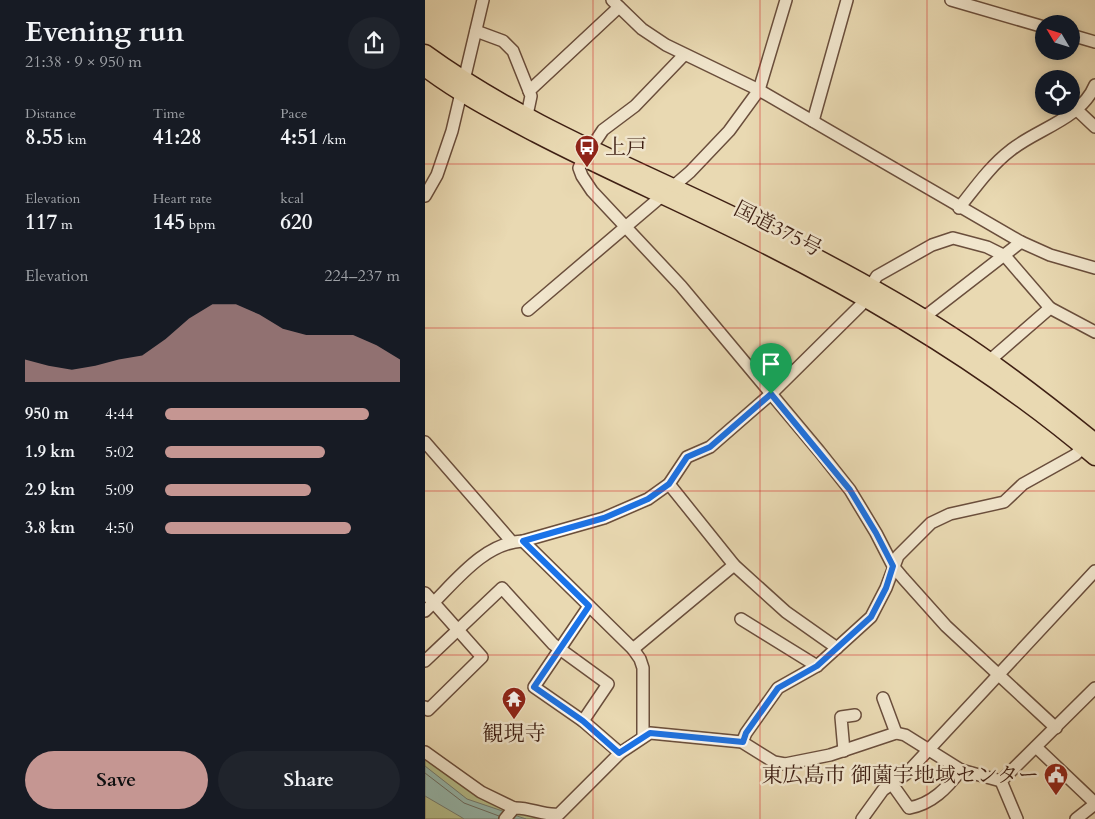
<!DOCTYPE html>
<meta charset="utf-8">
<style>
body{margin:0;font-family:Cardo,"Noto Serif JP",serif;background:#20242c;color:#f1f3f6;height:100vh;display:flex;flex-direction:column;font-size:19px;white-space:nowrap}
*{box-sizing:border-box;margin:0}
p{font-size:16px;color:#9ea1a6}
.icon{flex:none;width:28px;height:28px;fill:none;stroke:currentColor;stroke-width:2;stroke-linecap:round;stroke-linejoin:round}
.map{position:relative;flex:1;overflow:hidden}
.side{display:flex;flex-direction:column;background:#171b24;width:425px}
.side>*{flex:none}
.needle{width:32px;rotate:308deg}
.buttons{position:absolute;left:610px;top:15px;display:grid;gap:10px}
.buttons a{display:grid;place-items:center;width:45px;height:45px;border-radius:50%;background:#171b24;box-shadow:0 2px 12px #0003;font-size:25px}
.pin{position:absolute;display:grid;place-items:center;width:42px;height:42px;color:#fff;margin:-51px -21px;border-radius:50% 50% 50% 0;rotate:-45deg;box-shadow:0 0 5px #0007}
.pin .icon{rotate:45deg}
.round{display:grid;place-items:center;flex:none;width:52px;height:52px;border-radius:26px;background:#20242c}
.summary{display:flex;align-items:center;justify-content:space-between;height:85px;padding:0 25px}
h1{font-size:28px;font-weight:600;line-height:38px}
.figures{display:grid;grid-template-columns:repeat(3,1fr);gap:8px;height:85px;padding:5px 25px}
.figures div{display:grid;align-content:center}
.figures b{font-size:21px;font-weight:600}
.figures small{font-size:14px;font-weight:400}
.figures p{font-size:14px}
.chart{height:140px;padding:10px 25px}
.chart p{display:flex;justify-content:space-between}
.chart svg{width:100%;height:90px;margin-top:5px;fill:#c59692;opacity:.7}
.cta{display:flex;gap:10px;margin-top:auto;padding:10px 25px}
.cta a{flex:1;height:58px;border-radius:30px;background:#c59692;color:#111;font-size:20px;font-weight:600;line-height:58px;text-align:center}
.cta a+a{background:#20242c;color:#f1f3f6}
ul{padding:0 25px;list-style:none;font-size:16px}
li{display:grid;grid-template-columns:80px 60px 1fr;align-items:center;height:38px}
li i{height:12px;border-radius:6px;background:#c59692}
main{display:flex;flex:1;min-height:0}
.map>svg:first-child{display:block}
.green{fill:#b6bf8c;stroke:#7a7050}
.water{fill:#97baaf;stroke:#747c71}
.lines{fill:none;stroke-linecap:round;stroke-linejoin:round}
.shore{stroke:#6b6d62;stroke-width:1}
.minor-casing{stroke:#6a4e3c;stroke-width:14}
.highway-casing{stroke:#3f2014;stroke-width:19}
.minor{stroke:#f1e6cd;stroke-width:11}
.highway{stroke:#e9d9b2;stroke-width:16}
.route-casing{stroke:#fff;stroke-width:10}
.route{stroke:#1a73e8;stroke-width:6}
.grid{fill:none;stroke:#d62828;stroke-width:1;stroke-opacity:0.55}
.labels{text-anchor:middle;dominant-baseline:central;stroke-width:5;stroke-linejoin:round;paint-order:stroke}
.poi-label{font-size:21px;fill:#3f2014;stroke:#f1e6cd;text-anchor:start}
.street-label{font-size:21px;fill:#3f2014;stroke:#f1e6cd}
</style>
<main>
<section class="side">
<div class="summary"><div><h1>Evening run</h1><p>21:38 · 9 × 950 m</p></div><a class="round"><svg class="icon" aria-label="share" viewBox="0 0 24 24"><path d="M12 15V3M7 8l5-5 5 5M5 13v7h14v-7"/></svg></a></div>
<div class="figures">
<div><p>Distance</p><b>8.55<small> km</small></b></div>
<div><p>Time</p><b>41:28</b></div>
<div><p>Pace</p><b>4:51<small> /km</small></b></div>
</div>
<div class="figures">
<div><p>Elevation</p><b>117<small> m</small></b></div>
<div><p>Heart rate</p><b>145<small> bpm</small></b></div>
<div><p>kcal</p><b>620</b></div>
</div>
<div class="chart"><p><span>Elevation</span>224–237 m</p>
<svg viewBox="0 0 160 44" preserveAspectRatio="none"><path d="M0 44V33L10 36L20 38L30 36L40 33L50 31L60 23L70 13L80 6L90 6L100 11L110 18L120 21L130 21L140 21L150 26L160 33V44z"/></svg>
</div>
<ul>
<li><b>950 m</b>4:44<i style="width:87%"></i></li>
<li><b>1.9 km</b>5:02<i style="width:68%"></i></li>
<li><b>2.9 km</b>5:09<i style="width:62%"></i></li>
<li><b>3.8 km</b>4:50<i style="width:79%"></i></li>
</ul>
<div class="cta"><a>Save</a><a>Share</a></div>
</section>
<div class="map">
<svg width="670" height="819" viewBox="0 0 670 819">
<rect width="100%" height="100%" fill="#e9d9b2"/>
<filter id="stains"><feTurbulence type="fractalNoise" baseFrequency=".004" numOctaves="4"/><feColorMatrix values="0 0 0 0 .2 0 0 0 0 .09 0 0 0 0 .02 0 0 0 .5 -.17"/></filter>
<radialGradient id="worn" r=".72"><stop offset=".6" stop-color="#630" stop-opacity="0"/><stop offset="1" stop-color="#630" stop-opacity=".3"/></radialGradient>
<polygon class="green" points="0,756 14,768 122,819 0,819"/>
<polygon class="water" points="0,766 42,799 101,819 39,819 36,817 0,796"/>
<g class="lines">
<polyline class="shore" points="0,773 39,803 74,816"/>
<defs>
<g id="minor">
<polyline points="187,0 217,29 241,45 334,90 596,242 625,255 670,268"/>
<polyline points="526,0 619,27"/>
<polyline points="51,31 78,41 88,51 106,96 102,115"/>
<polyline points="646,35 670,42"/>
<polyline points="104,91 194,7"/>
<polyline points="652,110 670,127"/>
<polyline points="388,121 422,0"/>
<polyline points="166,148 178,130 210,106 259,55"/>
<polyline points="158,158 154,168 157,176 167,191 256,286 394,451 425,490 451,533 468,566 478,578 521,626 631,728"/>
<polyline points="0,196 12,175 27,131 58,0"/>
<path d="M534,208C550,188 565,166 586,150C612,129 656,119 670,85"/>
<polyline points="445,287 452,276 507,245 528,238 562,247 580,256 625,308"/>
<polyline points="103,310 265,172 304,131 334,90 361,0"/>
<polyline points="498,318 596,242"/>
<polyline points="564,361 625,308 670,332"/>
<polyline points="0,442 87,542"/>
<polyline points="244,484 309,565 361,612 412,648"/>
<polyline points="98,541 208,649 215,659 218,668 218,736"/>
<polyline points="0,593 57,657 3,710 0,707"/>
<polyline points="164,606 109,687 158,721 195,753"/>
<path d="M0,611C28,585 57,543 98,541L179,518L223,499L244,484L262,457L285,447L346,394L436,305L440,298"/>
<polyline points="316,619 392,666"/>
<polyline points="208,649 309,565"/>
<polyline points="0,661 77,588 128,644 183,684 158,721"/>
<polyline points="458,698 471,733"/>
<polyline points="317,742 321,733 353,688 392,666 446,617 461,588 473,556 506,523 525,514 579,502 598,484 650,455 663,443"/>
<polyline points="611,747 670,803"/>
<polyline points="419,751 416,717 430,715"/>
<polyline points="0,752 56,792 89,808"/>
<polyline points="576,781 592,819"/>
<path d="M467,784L484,808C507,804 522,788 536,770"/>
<path d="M80,819L89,808C105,807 118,816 134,814L195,753L225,733L317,742L349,762L360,764L405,755L471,733L480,735L536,770L576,781L670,688"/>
<polyline points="437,819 458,790 481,774 670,571"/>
<polyline points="651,819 670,804"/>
</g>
<g id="highway">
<path d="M0,53C103,128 225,173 338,230C402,262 466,296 526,335C576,367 623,404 670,442"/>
<path d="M0,68C34,94 73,114 111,134C184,172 261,205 336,243C454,302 569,371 670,457"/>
</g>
</defs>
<use href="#minor" class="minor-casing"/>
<use href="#highway" class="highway-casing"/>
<use href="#minor" class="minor"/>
<use href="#highway" class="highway"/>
</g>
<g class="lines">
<defs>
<polygon id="route" points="346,394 425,490 451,533 468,566 461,588 446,617 392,666 353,688 321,733 318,742 225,733 194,753 158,721 109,687 164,606 98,541 179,518 223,499 244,484 262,457 285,447"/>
</defs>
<use href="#route" class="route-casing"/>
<use href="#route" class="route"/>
</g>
<path class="grid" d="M168,0V819M335,0V819M502,0V819M0,164H670M0,328H670M0,491H670M0,655H670"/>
<defs>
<symbol id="bus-pin" viewBox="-11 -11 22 30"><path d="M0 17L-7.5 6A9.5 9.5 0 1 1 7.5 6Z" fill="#8f2418" stroke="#f1e6cd"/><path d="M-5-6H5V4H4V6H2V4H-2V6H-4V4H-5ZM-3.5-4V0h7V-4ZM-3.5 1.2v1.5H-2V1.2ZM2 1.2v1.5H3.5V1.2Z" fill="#fff"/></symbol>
<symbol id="temple-pin" viewBox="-11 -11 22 30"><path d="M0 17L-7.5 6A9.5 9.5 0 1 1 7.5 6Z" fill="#8f2418" stroke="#f1e6cd"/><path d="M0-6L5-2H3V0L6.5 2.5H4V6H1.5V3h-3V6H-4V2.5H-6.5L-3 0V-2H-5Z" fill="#fff"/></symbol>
<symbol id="civic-pin" viewBox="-11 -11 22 30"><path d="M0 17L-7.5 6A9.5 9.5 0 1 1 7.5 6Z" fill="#8f2418" stroke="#f1e6cd"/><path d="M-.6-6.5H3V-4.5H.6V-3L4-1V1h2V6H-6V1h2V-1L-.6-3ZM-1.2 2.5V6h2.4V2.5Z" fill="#fff"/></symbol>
</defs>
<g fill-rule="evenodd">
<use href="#bus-pin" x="148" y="133" width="28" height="38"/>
<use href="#temple-pin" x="75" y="685" width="28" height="38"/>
<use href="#civic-pin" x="617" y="761" width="28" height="38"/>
</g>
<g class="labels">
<g class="poi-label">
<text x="180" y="147">上戸</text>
<text x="89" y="733" text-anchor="middle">観現寺</text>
<text x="614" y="775" text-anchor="end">東広島市 御薗宇地域センター</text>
</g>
<g class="street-label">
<text transform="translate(353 229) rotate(27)">国道375号</text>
</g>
</g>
<rect width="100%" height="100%" filter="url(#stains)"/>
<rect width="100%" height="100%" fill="url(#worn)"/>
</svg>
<div class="buttons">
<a><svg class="needle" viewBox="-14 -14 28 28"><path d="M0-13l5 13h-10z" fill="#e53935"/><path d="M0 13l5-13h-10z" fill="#9ea1a6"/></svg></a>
<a><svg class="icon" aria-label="locate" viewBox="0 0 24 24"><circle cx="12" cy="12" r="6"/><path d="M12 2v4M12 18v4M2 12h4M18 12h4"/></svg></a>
</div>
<div class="pin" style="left:346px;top:394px;background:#1e9e55"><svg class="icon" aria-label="arrive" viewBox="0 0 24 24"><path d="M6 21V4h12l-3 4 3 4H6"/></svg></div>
</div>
</main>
